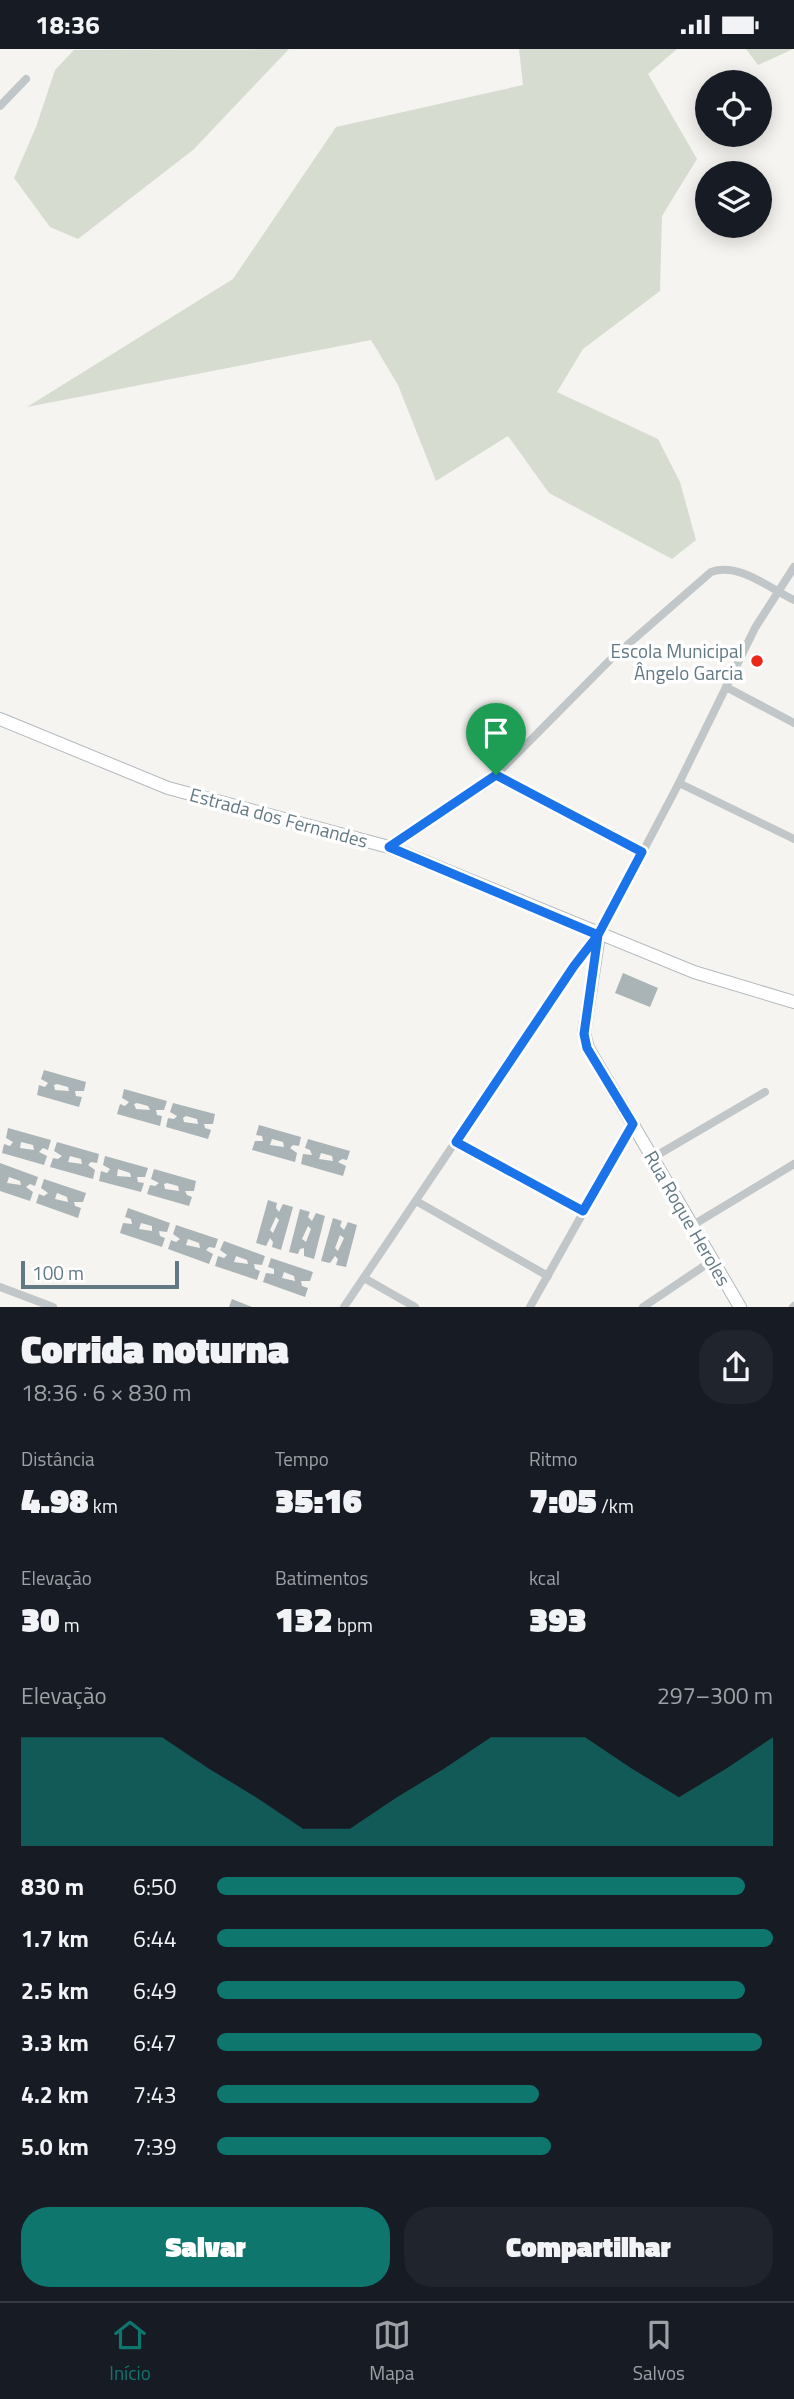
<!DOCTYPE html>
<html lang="pt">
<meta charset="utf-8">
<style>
body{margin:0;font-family:"Titillium Web",sans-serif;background:#20242c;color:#f1f3f6;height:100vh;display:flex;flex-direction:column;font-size:26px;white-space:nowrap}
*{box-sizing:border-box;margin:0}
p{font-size:23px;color:#9ea1a6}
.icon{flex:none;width:38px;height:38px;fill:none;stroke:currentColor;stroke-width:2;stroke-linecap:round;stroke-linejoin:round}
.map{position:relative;height:1258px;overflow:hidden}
.side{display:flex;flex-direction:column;background:#171b24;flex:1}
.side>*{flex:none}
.buttons{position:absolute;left:695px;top:21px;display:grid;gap:14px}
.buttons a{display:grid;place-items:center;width:77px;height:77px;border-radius:50%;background:#171b24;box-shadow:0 4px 18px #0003;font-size:35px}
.scale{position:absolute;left:21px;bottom:18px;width:158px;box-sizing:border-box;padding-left:7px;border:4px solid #627983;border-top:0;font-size:19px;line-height:24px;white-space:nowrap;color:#627983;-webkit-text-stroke:5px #fff;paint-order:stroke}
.pin{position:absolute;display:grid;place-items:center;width:60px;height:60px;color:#fff;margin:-72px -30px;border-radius:50% 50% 50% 0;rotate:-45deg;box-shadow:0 0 7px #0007}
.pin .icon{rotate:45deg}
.round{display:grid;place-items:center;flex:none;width:74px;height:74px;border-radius:28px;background:#20242c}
.summary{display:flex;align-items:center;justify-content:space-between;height:119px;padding:0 21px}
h1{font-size:38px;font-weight:800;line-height:52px}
.stats{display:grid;grid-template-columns:repeat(3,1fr);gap:10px;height:119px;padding:7px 21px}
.stats div{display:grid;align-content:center}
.stats b{font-size:35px;font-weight:800}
.stats small{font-size:19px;font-weight:400}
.stats p{font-size:19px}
.chart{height:196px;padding:14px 21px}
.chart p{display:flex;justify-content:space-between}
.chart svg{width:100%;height:126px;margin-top:7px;fill:#0f766e;opacity:.7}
.primary-button{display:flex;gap:14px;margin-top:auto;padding:14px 21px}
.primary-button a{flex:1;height:80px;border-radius:28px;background:#0f766e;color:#fff;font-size:28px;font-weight:800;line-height:80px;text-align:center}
.primary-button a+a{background:#20242c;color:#f1f3f6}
ul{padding:0 21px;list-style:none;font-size:23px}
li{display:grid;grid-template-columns:112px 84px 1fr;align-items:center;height:52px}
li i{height:18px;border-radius:9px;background:#0f766e}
.status{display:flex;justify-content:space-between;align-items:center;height:49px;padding:0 35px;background:#171b24;direction:ltr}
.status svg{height:19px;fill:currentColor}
.menu{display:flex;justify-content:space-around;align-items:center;height:98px;border-top:2px solid #363941;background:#171b24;font-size:19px;color:#9ea1a6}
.menu a{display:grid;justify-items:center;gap:4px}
.menu .current{color:#0f766e}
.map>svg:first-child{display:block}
.green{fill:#d7dcd1}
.building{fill:#aab4b7;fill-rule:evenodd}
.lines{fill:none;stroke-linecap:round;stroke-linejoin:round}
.secondary-casing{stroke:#b3babd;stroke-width:14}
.street{stroke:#c1c6c8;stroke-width:8}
.secondary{stroke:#fff;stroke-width:12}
.route-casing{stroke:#fff;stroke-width:14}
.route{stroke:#1a73e8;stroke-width:9}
.poi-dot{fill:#ec2919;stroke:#fff;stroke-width:2.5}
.labels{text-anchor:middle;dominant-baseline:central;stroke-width:7;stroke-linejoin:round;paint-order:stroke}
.poi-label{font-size:19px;fill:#627983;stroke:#fff;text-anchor:end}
.street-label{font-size:19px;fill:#627983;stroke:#fff}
</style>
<div class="status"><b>18:36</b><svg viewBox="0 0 49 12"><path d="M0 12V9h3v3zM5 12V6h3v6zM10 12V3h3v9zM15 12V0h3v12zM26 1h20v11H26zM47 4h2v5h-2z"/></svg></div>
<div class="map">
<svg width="794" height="1258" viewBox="0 0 794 1258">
<rect width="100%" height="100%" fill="#f5f4f0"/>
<g class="green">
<polygon points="289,0 193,101 78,190 50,178 14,129 36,78 55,21 74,1"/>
<polygon points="519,0 677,0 648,25 697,110 662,167 660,242 583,300 557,343 658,390 680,433 696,491 672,510 549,444 508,387 436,432 398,336 371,291 27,358 233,230 336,78 523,36"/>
<polygon points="746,0 793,0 758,16"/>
</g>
<g class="building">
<polygon points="623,924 658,939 650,958 615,944"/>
<path d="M44,1021L86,1033L84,1042H75L76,1047L82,1048L79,1058L37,1046L39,1036L45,1038L48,1034L41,1030ZM57,1035L68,1038L69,1042L55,1041L54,1036Z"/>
<path d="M124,1040L167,1052L164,1061H156L157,1066L162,1067L160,1077L117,1065L120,1055L125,1057L129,1053L122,1049ZM137,1054L148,1057L150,1061L136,1060L134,1055Z"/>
<path d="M173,1054L215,1065L213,1075H204L205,1079L211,1081L208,1090L166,1078L168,1069L174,1070L177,1067L170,1063ZM186,1067L197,1070L198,1075L184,1073L183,1069Z"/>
<path d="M259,1076L301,1088L299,1097L293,1096L290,1099L297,1104L295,1113L252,1101L255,1092H263L262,1087L256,1086ZM272,1090L283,1093L284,1098L270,1096Z"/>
<path d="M8,1079L51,1091L48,1101L43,1099L39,1103L47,1107L44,1116L2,1104L4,1095L10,1097L13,1093L6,1089ZM21,1093L33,1096L34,1101L20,1099Z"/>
<path d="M308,1090L350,1102L347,1111L342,1110L338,1113L346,1117L343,1127L301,1115L303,1105L312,1106L310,1101L305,1099ZM321,1104L332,1107L333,1112L319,1110Z"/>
<path d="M57,1093L99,1105L97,1114L91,1113L88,1116L95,1121L93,1130L50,1118L53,1109L58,1110L62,1107L54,1102ZM70,1107L81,1110L82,1115L68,1113Z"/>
<path d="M105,1107L148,1119L145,1128H137L138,1133L144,1134L141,1143L99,1132L101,1122L107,1124L110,1120L103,1116ZM118,1120L130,1124L131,1128L117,1127Z"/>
<path d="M0,1114L38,1128L35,1137L30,1135L26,1138L33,1143L30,1152L0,1142ZM9,1128L20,1132L21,1136L7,1134Z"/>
<path d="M154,1120L196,1132L194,1142H185L187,1146L192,1148L189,1157L147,1145L150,1136L155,1137L159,1134L151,1130ZM167,1134L178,1137L179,1142L165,1140L164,1135Z"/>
<path d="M44,1130L86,1144L83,1153H74L75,1157L81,1159L78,1169L36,1154L39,1145L44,1147L48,1144L41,1139ZM57,1144L67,1148L68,1153L55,1150Z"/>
<path d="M268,1151L277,1154L276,1159L279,1163L283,1155L293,1158L281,1201L272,1198L273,1193L270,1189L266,1197L256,1194ZM276,1168L279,1171L273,1184L270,1181Z"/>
<path d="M128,1159L170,1174L167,1183L159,1182L160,1187L165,1189L162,1198L120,1184L123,1174L132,1175L131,1170L125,1168ZM141,1174L152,1177V1182L139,1180Z"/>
<path d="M300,1160L310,1163L308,1168L312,1172L316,1164L325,1167L314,1210L304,1207V1199L300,1200L298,1205L289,1203ZM308,1177L311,1180L306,1193L302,1190Z"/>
<path d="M333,1169L342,1172L340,1177L344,1181L348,1173L357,1176L346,1218L336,1216L338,1210L335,1207L330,1214L321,1212ZM340,1186L344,1189L338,1202L335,1199Z"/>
<path d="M176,1176L218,1190L215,1199L209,1198L206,1201L213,1205L209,1215L168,1200L171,1191L176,1193L180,1190L173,1185ZM188,1190L199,1194L200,1199L186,1196Z"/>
<path d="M224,1192L265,1207L262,1216L254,1215L255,1220L260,1222L257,1231L215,1217L218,1207L224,1209L227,1206L220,1201ZM236,1207L247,1211L248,1215L234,1213Z"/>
<path d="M271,1209L313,1223L310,1232H301L302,1237L308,1239L305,1248L263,1233L266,1224L274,1225V1220L268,1218ZM284,1223L294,1227L295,1232L282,1229Z"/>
<polygon points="232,1250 252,1258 229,1258"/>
</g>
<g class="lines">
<defs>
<g id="secondary">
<polyline points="0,670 168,739 389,798 694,923 794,953"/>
<polyline points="599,886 584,984 588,999 740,1258"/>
</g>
</defs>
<use href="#secondary" class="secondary-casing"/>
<g class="street">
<polyline points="0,57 26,30"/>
<polyline points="726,638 794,674"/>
<polyline points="497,726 642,803"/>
<polyline points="679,734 794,790"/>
<path d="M389,798L485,737L610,611L711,523C739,513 769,539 794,551"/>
<polyline points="456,1093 583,1162"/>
<polyline points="654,1108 765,1043"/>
<polyline points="416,1152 548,1227"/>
<polyline points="693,1176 794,1115"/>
<polyline points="364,1229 415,1258"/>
<polyline points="0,1238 53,1258"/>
<polyline points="344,1258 574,917 599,886 679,734 755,579 794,518"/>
<polyline points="530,1258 633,1075"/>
<polyline points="643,1258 713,1211"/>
<polyline points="793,1258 794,1257"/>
</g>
<use href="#secondary" class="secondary"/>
</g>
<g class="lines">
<defs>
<polyline id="route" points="496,726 389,798 598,886 574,917 456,1093 583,1162 633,1075 587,999 584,985 598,886 642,803 496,726"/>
</defs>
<use href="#route" class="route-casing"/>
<use href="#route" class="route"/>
</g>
<circle class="poi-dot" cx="757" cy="612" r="7"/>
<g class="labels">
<g class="poi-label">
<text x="743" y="601">Escola Municipal<tspan x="743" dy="22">Ângelo Garcia</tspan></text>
</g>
<g class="street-label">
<text transform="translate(279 768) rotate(15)">Estrada dos Fernandes</text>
<text transform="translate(688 1169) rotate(60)">Rua Roque Heroles</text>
</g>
</g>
</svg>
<div class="buttons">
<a><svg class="icon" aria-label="locate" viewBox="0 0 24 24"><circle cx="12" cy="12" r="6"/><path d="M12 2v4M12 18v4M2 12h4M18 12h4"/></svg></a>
<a><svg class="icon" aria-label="layers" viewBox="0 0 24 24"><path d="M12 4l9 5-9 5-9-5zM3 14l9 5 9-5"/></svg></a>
</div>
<div class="scale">100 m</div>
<div class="pin" style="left:496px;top:726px;background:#1e9e55"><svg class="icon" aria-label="arrive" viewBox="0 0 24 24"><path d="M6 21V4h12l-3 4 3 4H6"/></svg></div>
</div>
<section class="side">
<div class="summary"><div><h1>Corrida noturna</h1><p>18:36 · 6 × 830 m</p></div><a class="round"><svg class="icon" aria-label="share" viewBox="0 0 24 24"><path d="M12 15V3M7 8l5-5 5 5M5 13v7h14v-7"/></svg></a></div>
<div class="stats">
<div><p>Distância</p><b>4.98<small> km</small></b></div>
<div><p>Tempo</p><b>35:16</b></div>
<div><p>Ritmo</p><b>7:05<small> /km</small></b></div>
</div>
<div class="stats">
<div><p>Elevação</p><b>30<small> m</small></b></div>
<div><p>Batimentos</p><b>132<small> bpm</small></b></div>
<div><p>kcal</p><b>393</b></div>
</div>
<div class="chart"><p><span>Elevação</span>297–300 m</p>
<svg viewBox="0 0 160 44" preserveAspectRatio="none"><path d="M0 44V6L10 6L20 6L30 6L40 17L50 27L60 38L70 38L80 27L90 17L100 6L110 6L120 6L130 17L140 27L150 17L160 6V44z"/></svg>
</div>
<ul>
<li><b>830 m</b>6:50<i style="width:95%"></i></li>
<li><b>1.7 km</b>6:44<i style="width:100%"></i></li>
<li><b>2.5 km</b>6:49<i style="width:95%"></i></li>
<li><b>3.3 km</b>6:47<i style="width:98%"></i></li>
<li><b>4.2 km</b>7:43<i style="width:58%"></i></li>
<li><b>5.0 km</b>7:39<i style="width:60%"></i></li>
</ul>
<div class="primary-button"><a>Salvar</a><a>Compartilhar</a></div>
</section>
<nav class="menu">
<a class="current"><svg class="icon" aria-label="home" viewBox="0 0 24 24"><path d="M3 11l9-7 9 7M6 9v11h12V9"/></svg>Início</a>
<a><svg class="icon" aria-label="map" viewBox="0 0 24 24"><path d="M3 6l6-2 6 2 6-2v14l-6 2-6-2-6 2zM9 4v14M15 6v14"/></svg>Mapa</a>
<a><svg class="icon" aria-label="saved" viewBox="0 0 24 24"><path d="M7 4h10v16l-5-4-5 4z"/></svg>Salvos</a>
</nav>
